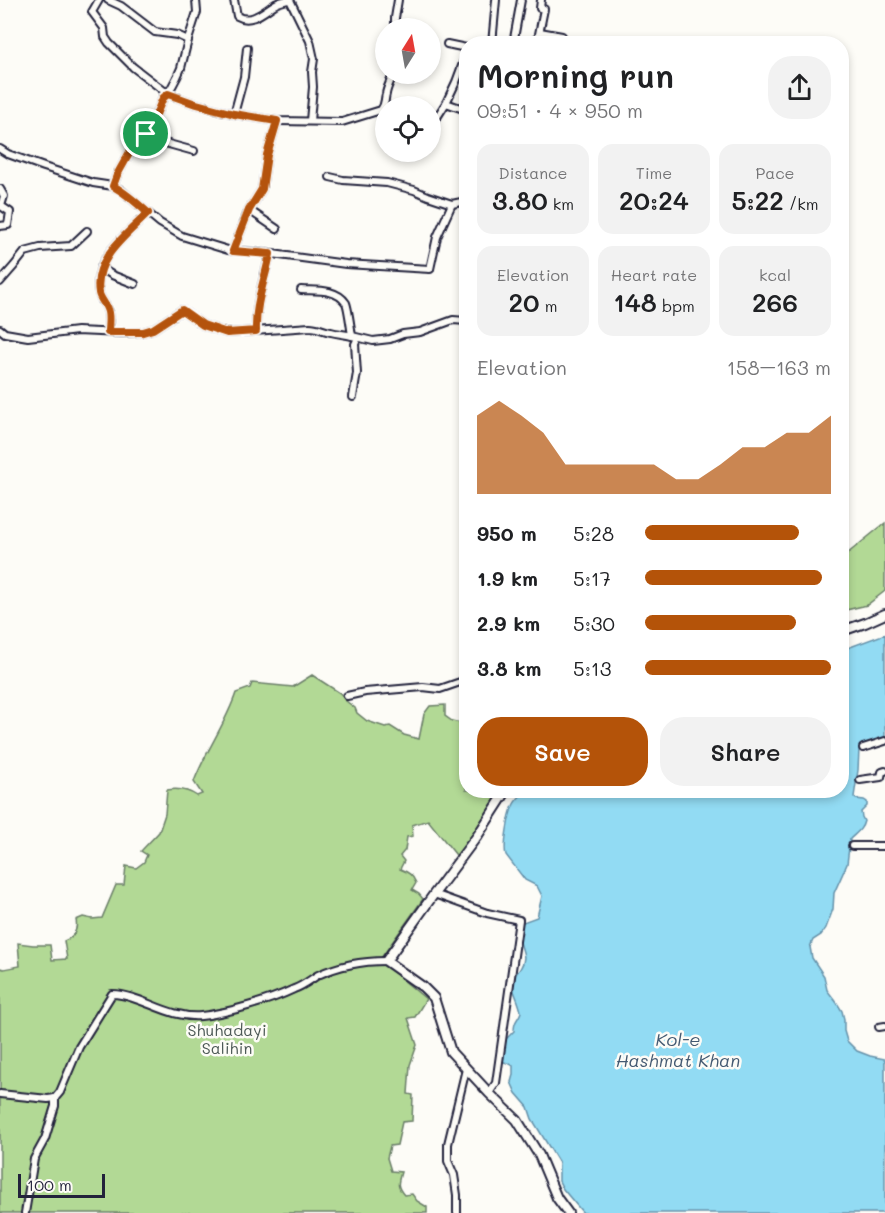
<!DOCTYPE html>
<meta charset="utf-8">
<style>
body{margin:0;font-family:Mali,sans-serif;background:#f2f2f2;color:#202124;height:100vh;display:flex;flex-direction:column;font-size:22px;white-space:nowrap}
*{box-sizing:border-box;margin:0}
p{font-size:20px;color:#757577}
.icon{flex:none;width:33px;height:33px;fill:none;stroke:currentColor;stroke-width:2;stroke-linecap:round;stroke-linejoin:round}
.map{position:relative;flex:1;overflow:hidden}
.drawer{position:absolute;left:459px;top:36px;width:390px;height:762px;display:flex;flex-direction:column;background:#fff;border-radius:24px;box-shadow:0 3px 9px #0003}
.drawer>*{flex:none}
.needle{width:39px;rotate:11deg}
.controls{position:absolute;left:375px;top:18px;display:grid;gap:12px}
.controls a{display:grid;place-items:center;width:66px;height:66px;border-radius:50%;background:#fff;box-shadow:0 3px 9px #0003;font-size:30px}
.scale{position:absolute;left:18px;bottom:15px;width:87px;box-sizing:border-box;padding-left:6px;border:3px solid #22223b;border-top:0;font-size:16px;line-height:21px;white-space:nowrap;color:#22223b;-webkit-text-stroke:4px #fdfcf7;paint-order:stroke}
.pin{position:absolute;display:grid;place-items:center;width:51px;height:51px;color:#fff;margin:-26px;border:3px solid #fff;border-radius:50%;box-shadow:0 2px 6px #0007}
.round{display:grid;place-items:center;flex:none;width:63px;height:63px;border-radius:24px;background:#f2f2f2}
.overview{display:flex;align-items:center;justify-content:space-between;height:102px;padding:0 18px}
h1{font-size:33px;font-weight:600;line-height:45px}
.stats{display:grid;grid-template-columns:repeat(3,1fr);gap:9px;height:102px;padding:6px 18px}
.stats div{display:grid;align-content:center;border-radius:15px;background:#f2f2f2;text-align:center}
.stats b{font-size:26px;font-weight:600}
.stats small{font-size:16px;font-weight:400}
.stats p{font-size:16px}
.chart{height:168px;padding:12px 18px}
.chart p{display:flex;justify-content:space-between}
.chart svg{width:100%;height:108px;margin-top:6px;fill:#b45309;opacity:.7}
.button{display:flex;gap:12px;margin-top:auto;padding:12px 18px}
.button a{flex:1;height:69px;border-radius:24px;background:#b45309;color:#fff;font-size:24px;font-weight:600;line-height:69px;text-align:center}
.button a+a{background:#f2f2f2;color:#202124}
ul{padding:0 18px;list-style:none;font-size:20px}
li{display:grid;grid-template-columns:96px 72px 1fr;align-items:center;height:45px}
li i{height:15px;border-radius:8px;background:#b45309}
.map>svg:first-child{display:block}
.green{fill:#b2d995;stroke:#6a7e68;stroke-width:1.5}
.water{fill:#92dbf3;stroke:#6591a9;stroke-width:1.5}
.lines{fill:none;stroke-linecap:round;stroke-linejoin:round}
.minor-casing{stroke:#22223b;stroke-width:10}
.tertiary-casing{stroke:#22223b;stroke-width:12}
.minor{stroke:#fdfcf7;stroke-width:6}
.tertiary{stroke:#fdfcf7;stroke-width:8}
.route-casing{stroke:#fff;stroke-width:12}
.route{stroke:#b45309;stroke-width:8}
.labels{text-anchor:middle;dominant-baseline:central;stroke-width:5;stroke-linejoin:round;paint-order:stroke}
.park-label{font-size:16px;fill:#4d5956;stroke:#fdfcf7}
.water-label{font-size:18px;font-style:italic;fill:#445a72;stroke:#fdfcf7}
</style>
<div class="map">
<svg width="885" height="1213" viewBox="0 0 885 1213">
<rect width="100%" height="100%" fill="#fdfcf7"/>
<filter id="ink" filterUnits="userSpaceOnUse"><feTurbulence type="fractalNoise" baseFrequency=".0167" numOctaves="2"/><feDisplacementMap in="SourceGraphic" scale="12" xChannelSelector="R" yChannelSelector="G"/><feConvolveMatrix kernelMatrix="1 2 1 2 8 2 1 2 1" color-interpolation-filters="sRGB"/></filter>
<g filter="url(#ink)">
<g class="green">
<polygon points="885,523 885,591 867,605 842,611 842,558"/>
<path d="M312,675L340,693L346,701L355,708L357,713L367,721L385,727L390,726L404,735L419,739L424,714L430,706L445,705V716L452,721L466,724V790L501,791L461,853L456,855L428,820L412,825L413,836L407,837L405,850L400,856L404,861L400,869C408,872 413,875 416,883L412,890L419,894L423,899L381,958L391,970L426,999L415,1017L408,1018L417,1045L410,1065L408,1094L413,1095L412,1121L402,1122L397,1145L390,1146L387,1158L391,1171L401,1172C398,1183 396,1186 404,1195L412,1194L417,1201L427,1207V1213H0V968L4,969L20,966L18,943L33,945H50L52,960L67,959L64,941C74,937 78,930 76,920L83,917L92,919L102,918L116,885H124L126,866L136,868L144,862L147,855L141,851L159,832L165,814L167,790C178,788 187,789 197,796L202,794L194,782L195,779C207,749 226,723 236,693L250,688L252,683L293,687Z"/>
</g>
<path class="water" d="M885,634V739L862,746L859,749L858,770L854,797L856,799L864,800L867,802V806L861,812L862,817L864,821C862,830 856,833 850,839L847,864L834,893L833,909L826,928L821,935L813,940L810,947L812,958L824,976L827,990L837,1003L842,1011L844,1019V1031L847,1041L857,1051L870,1056L885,1059V1213H583L563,1189L559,1181V1163L532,1119L528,1107L516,1093L511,1082L513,1075V1066L510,1064L501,1061L505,1040L514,1031C514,1019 518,1021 521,1012C519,1000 512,991 511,978C515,975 519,971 521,967C531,952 511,942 523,922L537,917L542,896L537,886L525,880L506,855C503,847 509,814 513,806C515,800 522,795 526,790H842V650Z"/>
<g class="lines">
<defs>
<g id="minor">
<path d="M99,0L92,12L104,28L105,37L109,43L133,67L168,94L193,103L234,114L277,121L342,122L381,110C386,104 384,101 386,94C387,87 391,81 393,74"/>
<polyline points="108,0 121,6 155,32 177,35 188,40 197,12 196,0"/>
<path d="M234,0L237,16C251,24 263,12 274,5C278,2 284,1 288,0"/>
<polyline points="290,0 310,41 314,59 312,72 313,87 310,121"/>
<polyline points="395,28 395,18 398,0"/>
<polyline points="540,32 562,36 561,44"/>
<polyline points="447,44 466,48"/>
<polyline points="492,44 496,0"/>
<polyline points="513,44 521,0"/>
<polyline points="537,44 544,9 540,8 541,0"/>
<polyline points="446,103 456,82 466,55"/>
<polyline points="234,114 244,77 247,48"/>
<polyline points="430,125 434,122 446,103 466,110"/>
<polyline points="149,131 165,143 194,151"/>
<polyline points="0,149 8,154 44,167 93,183 113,186 121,190 148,213"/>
<polyline points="330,177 343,180 387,183 414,190 428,196 452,204 466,201"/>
<polyline points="113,186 117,175 140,134 146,134 149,131 163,98 168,94 177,77 181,68 188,40"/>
<polyline points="0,189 4,196 1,206 10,212 8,225 0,226"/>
<polyline points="249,210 277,229"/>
<polyline points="233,251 249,210 262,189 267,155 277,121"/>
<polyline points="101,268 112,275 135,284"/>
<polyline points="0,282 14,266 25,252 40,248 71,246 87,231"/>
<path d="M301,290C316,291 336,288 346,303C348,307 351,329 352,336L373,341L390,339L403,334L420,332L453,320L466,321"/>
<path d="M0,329L5,333L28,337L77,331L121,333L143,332L153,329L182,310L203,325L227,333L310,327C318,327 323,331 331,332C338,334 345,334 352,336"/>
<path d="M256,331C255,304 264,280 270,254"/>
<path d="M108,332C108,325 110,316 107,309C105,303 100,299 99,293C92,258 127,235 148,213L160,223L182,236L228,250L265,253L346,264L430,269L437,237L452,204"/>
<polyline points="353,397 357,373 355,344 358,338"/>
<polyline points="347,696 365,692 423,687 440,689 466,680"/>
<polyline points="863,748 885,741"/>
<polyline points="860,780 881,777 882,772 885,771"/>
<polyline points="852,846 885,846"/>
<polyline points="434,894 487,913 519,920 496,1083 489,1093"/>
<polyline points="879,1027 885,1026"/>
<path d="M0,1094L48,1099L55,1098L60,1092L79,1047L112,994C142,995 168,1019 201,1016C228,1013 269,1001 294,989C303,986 310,980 318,975C340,965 362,961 386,961"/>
<polyline points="25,1213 34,1159 45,1139 55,1106 55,1098"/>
<polyline points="457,1213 457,1195 454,1175 448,1161 448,1144 466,1069"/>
</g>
<g id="tertiary">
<polyline points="842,631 865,623 885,614"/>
<polyline points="507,790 478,835 434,894 386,961 423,987 434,998 451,1052 489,1093 517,1120 539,1155 557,1198 568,1213"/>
</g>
</defs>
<use href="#minor" class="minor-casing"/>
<use href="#tertiary" class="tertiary-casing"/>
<use href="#minor" class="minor"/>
<use href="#tertiary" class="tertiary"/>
</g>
</g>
<g class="lines" filter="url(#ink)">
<defs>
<path id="route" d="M168,94L193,103L234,114L277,121L267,155L262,189L249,210L233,251L270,254C265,280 255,303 256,331L227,333L203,325L182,310L153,329L143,332H108C108,325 110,315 107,309C105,303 100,299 99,293C93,258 127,235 148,213C137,203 126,193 113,186L117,175L140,134H146L149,131L163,98Z"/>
</defs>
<use href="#route" class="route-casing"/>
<use href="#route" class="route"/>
</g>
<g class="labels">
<g class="park-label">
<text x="227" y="1029">Shuhadayi<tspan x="227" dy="18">Salihin</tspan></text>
</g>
<g class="water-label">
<text x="678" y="1039">Kol-e<tspan x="678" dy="21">Hashmat Khan</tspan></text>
</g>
</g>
</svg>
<div class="controls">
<a><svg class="needle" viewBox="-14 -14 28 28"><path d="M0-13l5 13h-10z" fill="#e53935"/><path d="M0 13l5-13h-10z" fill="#757577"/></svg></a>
<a><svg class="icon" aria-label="locate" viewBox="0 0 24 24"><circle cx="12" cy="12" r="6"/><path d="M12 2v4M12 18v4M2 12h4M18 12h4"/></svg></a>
</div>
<div class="scale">100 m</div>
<div class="pin" style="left:146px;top:134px;background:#1e9e55"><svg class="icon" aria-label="arrive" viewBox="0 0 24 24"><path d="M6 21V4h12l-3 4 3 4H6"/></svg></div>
<section class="drawer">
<div class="overview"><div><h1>Morning run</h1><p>09:51 · 4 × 950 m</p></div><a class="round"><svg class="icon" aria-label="share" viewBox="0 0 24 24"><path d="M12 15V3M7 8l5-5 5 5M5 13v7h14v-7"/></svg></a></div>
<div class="stats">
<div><p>Distance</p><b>3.80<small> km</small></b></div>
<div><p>Time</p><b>20:24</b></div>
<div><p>Pace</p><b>5:22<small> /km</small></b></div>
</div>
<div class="stats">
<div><p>Elevation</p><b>20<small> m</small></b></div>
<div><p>Heart rate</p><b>148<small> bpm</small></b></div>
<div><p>kcal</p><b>266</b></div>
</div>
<div class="chart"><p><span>Elevation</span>158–163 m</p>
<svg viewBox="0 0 160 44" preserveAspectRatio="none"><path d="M0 44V12L10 6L20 12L30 19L40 32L50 32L60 32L70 32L80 32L90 38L100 38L110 32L120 25L130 25L140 19L150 19L160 12V44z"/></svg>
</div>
<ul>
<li><b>950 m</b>5:28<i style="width:83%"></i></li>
<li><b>1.9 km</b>5:17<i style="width:95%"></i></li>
<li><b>2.9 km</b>5:30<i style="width:81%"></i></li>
<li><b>3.8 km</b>5:13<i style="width:100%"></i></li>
</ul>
<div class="button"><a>Save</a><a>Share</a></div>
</section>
</div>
